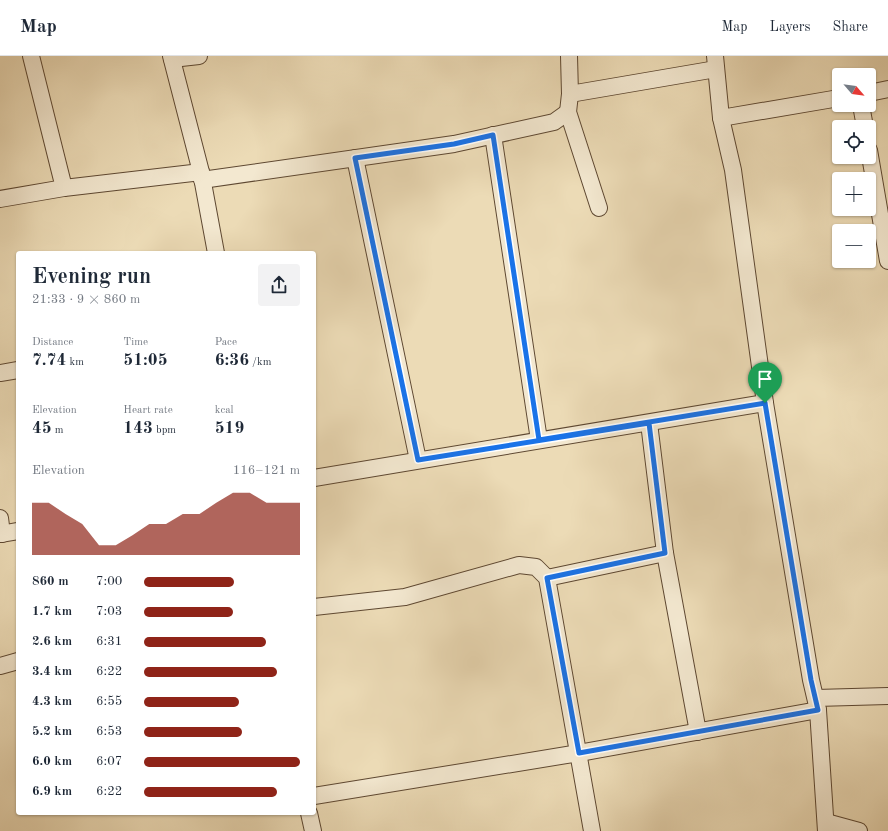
<!DOCTYPE html>
<meta charset="utf-8">
<style>
body{margin:0;font-family:"Old Standard TT",serif;background:#f2f2f3;color:#1f2937;height:100vh;display:flex;flex-direction:column;font-size:15px;white-space:nowrap}
*{box-sizing:border-box;margin:0}
p{font-size:13px;color:#747a83}
.icon{flex:none;width:22px;height:22px;fill:none;stroke:currentColor;stroke-width:2;stroke-linecap:round;stroke-linejoin:round}
.map{position:relative;flex:1;overflow:hidden}
.details{position:absolute;left:16px;top:195px;width:300px;height:564px;display:flex;flex-direction:column;background:#fff;border-radius:4px;box-shadow:0 1px 3px #0004}
.details>*{flex:none}
.needle{width:26px;rotate:118deg}
.tools{position:absolute;left:832px;top:12px;display:grid;gap:8px}
.tools a{display:grid;place-items:center;width:44px;height:44px;border-radius:4px;background:#fff;box-shadow:0 1px 3px #0004;font-size:20px}
.pin{position:absolute;display:grid;place-items:center;width:34px;height:34px;color:#fff;margin:-41px -17px;border-radius:50% 50% 50% 0;rotate:-45deg;box-shadow:0 0 4px #0007}
.pin .icon{rotate:45deg}
.round{display:grid;place-items:center;flex:none;width:42px;height:42px;border-radius:4px;background:#f2f2f3}
.overview{display:flex;align-items:center;justify-content:space-between;height:68px;padding:0 16px}
h1{font-size:22px;font-weight:800;line-height:30px}
.metrics{display:grid;grid-template-columns:repeat(3,1fr);gap:6px;height:68px;padding:4px 16px}
.metrics div{display:grid;align-content:center}
.metrics b{font-size:17px;font-weight:800}
.metrics small{font-size:11px;font-weight:400}
.metrics p{font-size:11px}
.chart{height:112px;padding:8px 16px}
.chart p{display:flex;justify-content:space-between}
.chart svg{width:100%;height:72px;margin-top:4px;fill:#8f2418;opacity:.7}
ul{padding:0 16px;list-style:none;font-size:13px}
li{display:grid;grid-template-columns:64px 48px 1fr;align-items:center;height:30px}
li i{height:10px;border-radius:5px;background:#8f2418}
header{display:flex;align-items:center;gap:24px;box-sizing:border-box;height:56px;padding:0 20px;background:#fff;border-bottom:1px solid #e0e1e3}
header strong{font-size:19px}
nav{display:flex;gap:22px;margin-inline-start:auto;font-size:14px}
.map>svg:first-child{display:block}
.lines{fill:none;stroke-linecap:round;stroke-linejoin:round}
.minor-casing{stroke:#5e4832;stroke-width:18}
.minor{stroke:#f3e8d0;stroke-width:16}
.route-casing{stroke:#fff;stroke-width:8}
.route{stroke:#1a73e8;stroke-width:5}
</style>
<header>
<strong>Map</strong>
<nav><a>Map</a><a>Layers</a><a>Share</a></nav>
</header>
<div class="map">
<svg width="888" height="775" viewBox="0 0 888 775">
<rect width="100%" height="100%" fill="#ecdbb6"/>
<filter id="stains"><feTurbulence type="fractalNoise" baseFrequency=".005" numOctaves="4"/><feColorMatrix values="0 0 0 0 .2 0 0 0 0 .09 0 0 0 0 .02 0 0 0 .5 -.17"/></filter>
<radialGradient id="worn" r=".72"><stop offset=".6" stop-color="#630" stop-opacity="0"/><stop offset="1" stop-color="#630" stop-opacity=".3"/></radialGradient>
<g class="lines">
<defs>
<g id="minor">
<polyline points="31,0 64,132"/>
<polyline points="171,0 201,116 216,197"/>
<polyline points="569,0 570,38 568,56 599,152"/>
<polyline points="715,0 721,62 733,114 765,347 811,624 818,654 826,775"/>
<polyline points="172,3 199,0"/>
<polyline points="869,37 888,33"/>
<polyline points="570,38 716,13"/>
<polyline points="861,49 865,71"/>
<polyline points="721,62 839,42"/>
<polyline points="493,79 539,384"/>
<polyline points="869,94 888,205"/>
<polyline points="355,102 418,404"/>
<polyline points="202,124 454,88 554,66 568,56"/>
<polyline points="0,143 64,132 201,116"/>
<polyline points="0,317 18,314"/>
<polyline points="649,367 665,497 698,676"/>
<polyline points="314,422 765,347"/>
<polyline points="0,462 2,478"/>
<polyline points="0,478 18,475"/>
<polyline points="547,522 665,497"/>
<polyline points="314,551 405,541 519,509 536,511 547,522 592,775"/>
<polyline points="0,610 18,605"/>
<polyline points="816,642 888,640"/>
<polyline points="314,740 579,697 818,654"/>
<polyline points="309,757 313,775"/>
<polyline points="826,766 859,775"/>
</g>
</defs>
<use href="#minor" class="minor-casing"/>
<use href="#minor" class="minor"/>
</g>
<g class="lines">
<defs>
<polyline id="route" points="765,347 539,384 493,79 454,88 355,102 418,404 649,367 665,497 547,522 579,697 818,654 811,624 765,347"/>
</defs>
<use href="#route" class="route-casing"/>
<use href="#route" class="route"/>
</g>
<rect width="100%" height="100%" filter="url(#stains)"/>
<rect width="100%" height="100%" fill="url(#worn)"/>
</svg>
<div class="tools">
<a><svg class="needle" viewBox="-14 -14 28 28"><path d="M0-13l5 13h-10z" fill="#e53935"/><path d="M0 13l5-13h-10z" fill="#747a83"/></svg></a>
<a><svg class="icon" aria-label="locate" viewBox="0 0 24 24"><circle cx="12" cy="12" r="6"/><path d="M12 2v4M12 18v4M2 12h4M18 12h4"/></svg></a>
<a>+</a>
<a>−</a>
</div>
<div class="pin" style="left:765px;top:347px;background:#1e9e55"><svg class="icon" aria-label="arrive" viewBox="0 0 24 24"><path d="M6 21V4h12l-3 4 3 4H6"/></svg></div>
<section class="details">
<div class="overview"><div><h1>Evening run</h1><p>21:33 · 9 × 860 m</p></div><a class="round"><svg class="icon" aria-label="share" viewBox="0 0 24 24"><path d="M12 15V3M7 8l5-5 5 5M5 13v7h14v-7"/></svg></a></div>
<div class="metrics">
<div><p>Distance</p><b>7.74<small> km</small></b></div>
<div><p>Time</p><b>51:05</b></div>
<div><p>Pace</p><b>6:36<small> /km</small></b></div>
</div>
<div class="metrics">
<div><p>Elevation</p><b>45<small> m</small></b></div>
<div><p>Heart rate</p><b>143<small> bpm</small></b></div>
<div><p>kcal</p><b>519</b></div>
</div>
<div class="chart"><p><span>Elevation</span>116–121 m</p>
<svg viewBox="0 0 160 44" preserveAspectRatio="none"><path d="M0 44V12L10 12L20 19L30 25L40 38L50 38L60 32L70 25L80 25L90 19L100 19L110 12L120 6L130 6L140 12L150 12L160 12V44z"/></svg>
</div>
<ul>
<li><b>860 m</b>7:00<i style="width:58%"></i></li>
<li><b>1.7 km</b>7:03<i style="width:57%"></i></li>
<li><b>2.6 km</b>6:31<i style="width:78%"></i></li>
<li><b>3.4 km</b>6:22<i style="width:85%"></i></li>
<li><b>4.3 km</b>6:55<i style="width:61%"></i></li>
<li><b>5.2 km</b>6:53<i style="width:63%"></i></li>
<li><b>6.0 km</b>6:07<i style="width:100%"></i></li>
<li><b>6.9 km</b>6:22<i style="width:85%"></i></li>
</ul>
</section>
</div>
